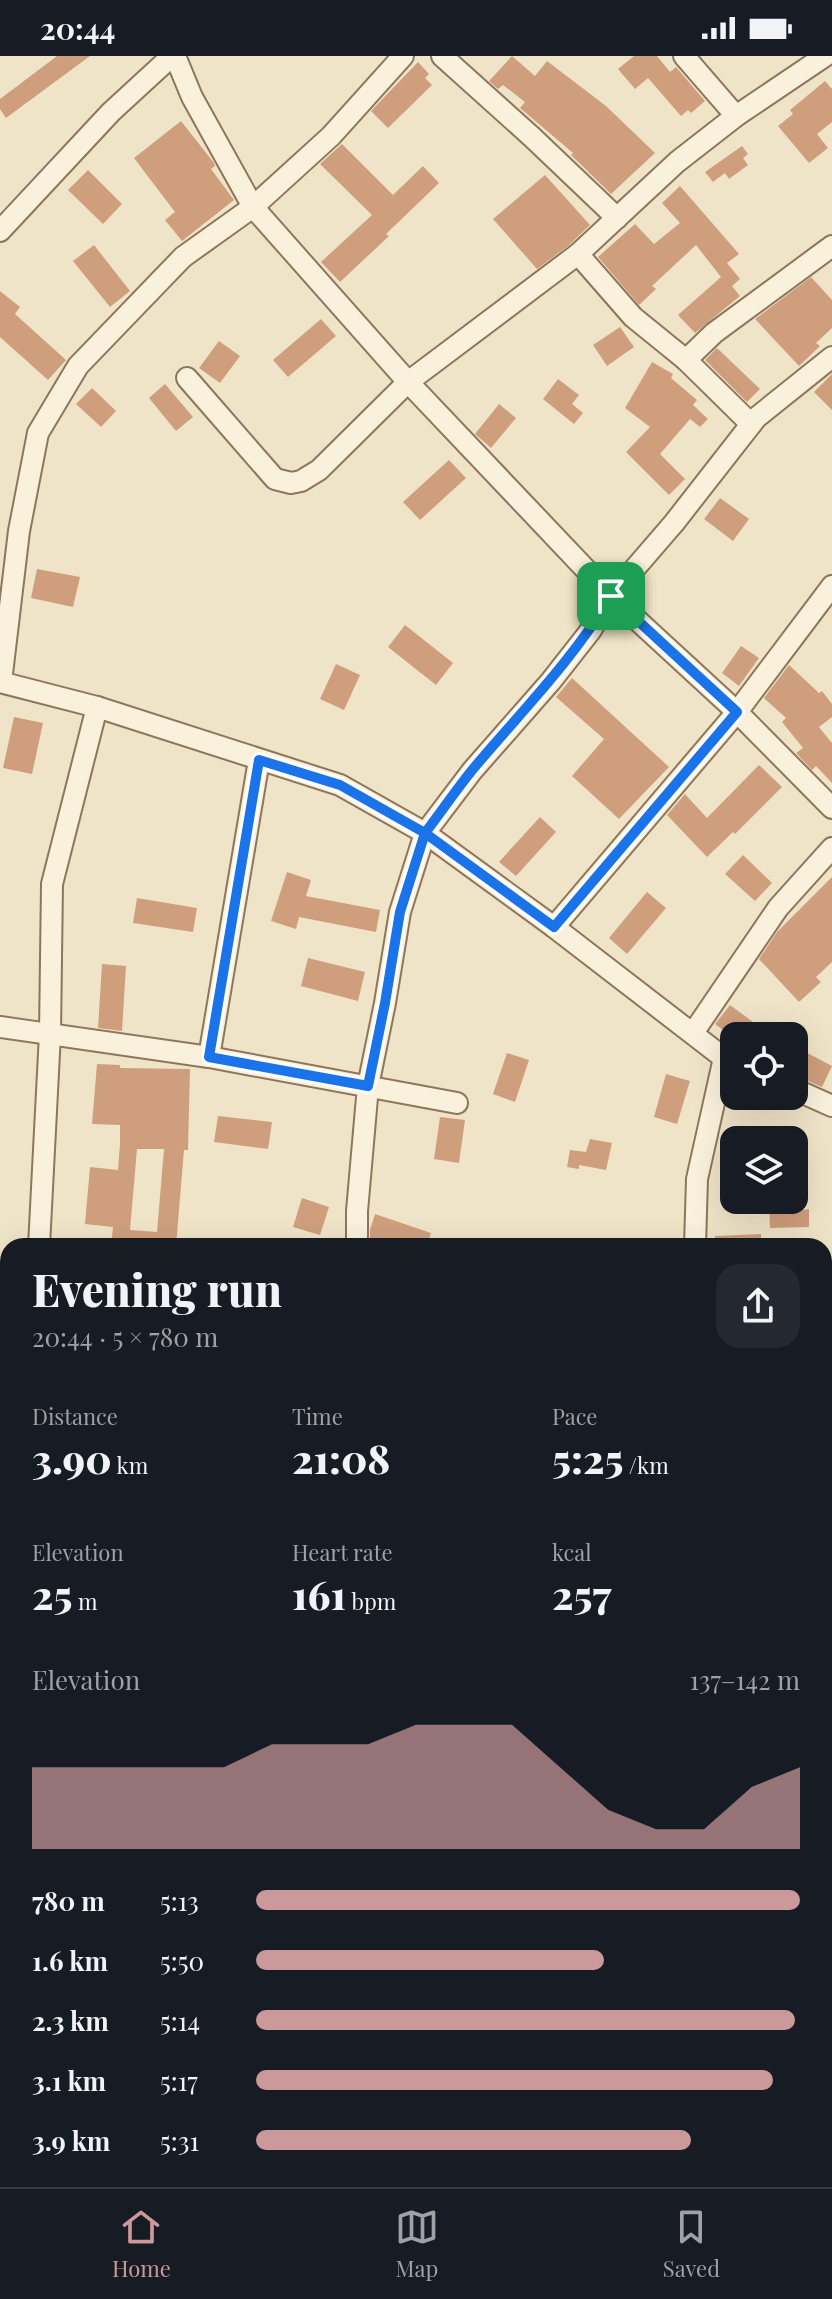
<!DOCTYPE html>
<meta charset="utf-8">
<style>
body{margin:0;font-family:"Playfair Display",serif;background:#242831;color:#f1f3f6;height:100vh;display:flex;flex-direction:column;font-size:30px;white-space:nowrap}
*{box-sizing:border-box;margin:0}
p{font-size:26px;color:#9ea1a6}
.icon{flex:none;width:44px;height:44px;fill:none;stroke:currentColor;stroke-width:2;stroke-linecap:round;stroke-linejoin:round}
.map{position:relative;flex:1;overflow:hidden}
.sheet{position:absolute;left:0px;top:1182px;width:832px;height:950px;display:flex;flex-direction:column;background:#171b24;border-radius:24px 24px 0 0;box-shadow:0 8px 32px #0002}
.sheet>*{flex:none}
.tools{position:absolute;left:720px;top:966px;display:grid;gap:16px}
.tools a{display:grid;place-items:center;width:88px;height:88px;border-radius:16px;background:#171b24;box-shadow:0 8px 32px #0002;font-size:40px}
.pin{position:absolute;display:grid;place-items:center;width:68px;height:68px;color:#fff;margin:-34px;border-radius:16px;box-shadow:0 4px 12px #0006}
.round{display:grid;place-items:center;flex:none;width:84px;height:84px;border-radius:24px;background:#242831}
.summary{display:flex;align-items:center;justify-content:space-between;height:136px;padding:0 32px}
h1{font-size:44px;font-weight:800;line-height:60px}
.metrics{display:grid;grid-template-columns:repeat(3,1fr);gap:12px;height:136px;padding:8px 32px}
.metrics div{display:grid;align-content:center}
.metrics b{font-size:40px;font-weight:800}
.metrics small{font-size:22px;font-weight:400}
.metrics p{font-size:22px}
.chart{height:224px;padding:16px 32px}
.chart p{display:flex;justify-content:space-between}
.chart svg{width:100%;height:144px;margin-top:8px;fill:#cc999b;opacity:.7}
ul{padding:0 32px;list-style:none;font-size:26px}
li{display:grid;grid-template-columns:128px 96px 1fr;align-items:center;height:60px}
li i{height:20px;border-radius:10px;background:#cc999b}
.status{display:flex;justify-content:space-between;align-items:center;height:56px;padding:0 40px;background:#171b24;direction:ltr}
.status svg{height:22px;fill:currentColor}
.menu{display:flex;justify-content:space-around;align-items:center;height:112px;border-top:2px solid #363941;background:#171b24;font-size:22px;color:#9ea1a6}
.menu a{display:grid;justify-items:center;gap:4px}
.menu .selected{color:#cc999b}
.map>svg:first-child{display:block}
.building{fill:#cf9f7d;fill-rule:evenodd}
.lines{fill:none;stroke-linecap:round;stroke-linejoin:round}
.minor-casing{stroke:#8d765c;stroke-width:24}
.minor{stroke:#faf1dc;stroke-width:20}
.route-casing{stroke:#fff;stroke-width:16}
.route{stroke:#1a73e8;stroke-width:10}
</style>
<div class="status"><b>20:44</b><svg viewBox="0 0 49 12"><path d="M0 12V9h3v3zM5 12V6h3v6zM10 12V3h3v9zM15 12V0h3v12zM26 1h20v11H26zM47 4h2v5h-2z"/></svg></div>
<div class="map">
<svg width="832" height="2131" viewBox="0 0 832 2131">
<rect width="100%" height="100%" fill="#f0e4c8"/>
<g class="building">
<polygon points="57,0 90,0 6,62 0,53 0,43"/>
<polygon points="512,0 535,20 547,5 606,50 655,97 611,138 571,99 573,97 520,52 525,46 503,29 498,33 489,25"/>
<polygon points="634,0 657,0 670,16 676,11 705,45 691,57 688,54 681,60 648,22 635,33 618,13"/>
<polygon points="418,6 429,18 425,22 432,29 388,72 371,55"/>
<polygon points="825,25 832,33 832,66 817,78 828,92 809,107 778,70 793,58 790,54"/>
<polygon points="181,65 214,107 215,110 211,113 234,144 182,185 165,164 175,156 134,102"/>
<polygon points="342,88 393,139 423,110 439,127 386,178 389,180 340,226 321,206 372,159 320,108"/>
<polygon points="742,90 748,98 743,102 748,109 729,123 725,117 713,126 705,116"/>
<polygon points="88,114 122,148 103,168 68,134"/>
<polygon points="545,119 590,169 568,190 537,213 493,163"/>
<polygon points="680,130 739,198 727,207 740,223 732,230 740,240 695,277 678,259 721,221 696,189 652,230 656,233 639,249 598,201 635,168 654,188 680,167 662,147"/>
<polygon points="94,189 130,235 110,251 73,205"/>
<polygon points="811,221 832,244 832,272 816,287 820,290 799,310 755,263"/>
<polygon points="0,235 20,251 15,258 66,304 48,324 0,281"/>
<polygon points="321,263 336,280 288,321 273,304"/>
<polygon points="620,271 634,291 607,310 593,289"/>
<polygon points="219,285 240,300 220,327 199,312"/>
<polygon points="717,292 760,333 747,346 705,304"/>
<polygon points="652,306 673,318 671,322 697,344 693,349 708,363 700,371 690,363 660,398 685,423 669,439 626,396 650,371 625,352"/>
<polygon points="832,318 832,354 814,336"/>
<polygon points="558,323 579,339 572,348 583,357 574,368 543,343"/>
<polygon points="165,328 193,361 176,375 149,342"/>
<polygon points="92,332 116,355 101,371 76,348"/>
<polygon points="499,348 516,362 491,392 475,378"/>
<polygon points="449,404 466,422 420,464 403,446"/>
<polygon points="720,442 749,463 733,485 704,463"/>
<polygon points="37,513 80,521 73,551 31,542"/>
<polygon points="405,569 453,607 436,629 388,591"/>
<polygon points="741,590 759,602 739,630 722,617"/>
<polygon points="336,608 360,619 344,654 320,643"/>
<polygon points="789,609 819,637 822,635 832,648 832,661 819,671 832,687 832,727 816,710 812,714 796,697 803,692 782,666 786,662 764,642"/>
<polygon points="572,622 669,711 619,763 572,720 604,683 556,641"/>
<polygon points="14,661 43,667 32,718 3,712"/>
<polygon points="759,709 782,731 735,778 733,776 707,801 667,759 685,738 707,762"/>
<polygon points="540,761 556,776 516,820 499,806"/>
<polygon points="743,799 772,827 755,845 725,818"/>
<polygon points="287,816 311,824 306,840 380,854 376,876 299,861 296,873 271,865"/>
<polygon points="832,821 832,906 816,921 821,926 799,946 759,903 777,876"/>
<polygon points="647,836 666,852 627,898 609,882"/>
<polygon points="137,842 197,852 193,876 133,867"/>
<polygon points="308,902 365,916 358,945 301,930"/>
<polygon points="102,908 126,910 122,975 98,972"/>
<polygon points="730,949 772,980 731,980 715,968"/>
<polygon points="794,990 832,1010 822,1031 794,1019"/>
<polygon points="507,997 529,1004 515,1046 493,1038"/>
<path d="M97,1008L120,1009V1012L190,1013L188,1094H184L176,1190H111L113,1171L85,1168L90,1111L118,1114L120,1088V1069L92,1068ZM137,1093H164L157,1176L130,1174Z"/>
<polygon points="666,1018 690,1025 677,1068 654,1061"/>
<polygon points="218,1060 272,1066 268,1093 214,1086"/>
<polygon points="440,1061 465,1064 459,1107 434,1103"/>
<polygon points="590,1083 612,1087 606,1114 579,1109 579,1113 567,1111 570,1094 586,1096"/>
<polygon points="302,1142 329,1151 320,1179 293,1171"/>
<polygon points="769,1144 802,1144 803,1154 809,1153 809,1171 770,1172"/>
<polygon points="375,1158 431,1177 427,1190 381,1190 370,1186 370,1174"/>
<polygon points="761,1178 761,1190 715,1190 715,1180"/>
</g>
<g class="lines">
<defs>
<g id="minor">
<polyline points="175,0 192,41 253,151 408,326 611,540 737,656 832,752"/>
<polyline points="442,0 532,81 617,162"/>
<polyline points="684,0 736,60"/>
<polyline points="0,175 111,56 172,0"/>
<polyline points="578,198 633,261 686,304 714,277 832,190"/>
<polyline points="686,304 751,368"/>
<polyline points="187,322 275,423 291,427 301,425 319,414 408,326 578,198 677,106 736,60 825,0"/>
<polyline points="0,626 97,651 340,729 425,777 554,871 724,1002 734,1006"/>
<polyline points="1,626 19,475 38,377 78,310 183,201 253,151 331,80 403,0"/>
<polyline points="554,871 737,656 832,530"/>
<polyline points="0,971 209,1001 457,1047"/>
<polyline points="693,977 778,852 832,792"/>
<polyline points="209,1001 259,704"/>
<polyline points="794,1033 832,1050"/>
<polyline points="39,1190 50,978 52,828 97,651"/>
<polyline points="357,1190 357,1155 368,1030 385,947 400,856 425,777 472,715 551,625 591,574 611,540 674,467 756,362 832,301"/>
<polyline points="695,1190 697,1123 724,1002"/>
<polyline points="0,1272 8,1272"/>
<polyline points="824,1309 832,1309"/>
<polyline points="0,1646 8,1648"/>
<polyline points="824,1769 832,1690"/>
<polyline points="0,1819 8,1822"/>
<polyline points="824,1881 832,1883"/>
<polyline points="0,2009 8,2011"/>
<polyline points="824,2080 832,2083"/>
<polyline points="437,2124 452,2131"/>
</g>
</defs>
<use href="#minor" class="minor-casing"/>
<use href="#minor" class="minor"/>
</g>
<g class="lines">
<defs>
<path id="route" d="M611,540C573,604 521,656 473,713C456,734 441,756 425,777L340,729L259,704L209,1001L368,1030L385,947L400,856L425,777L554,871L737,656L611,540"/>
</defs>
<use href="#route" class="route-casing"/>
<use href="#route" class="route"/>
</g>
</svg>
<div class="tools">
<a><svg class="icon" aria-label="locate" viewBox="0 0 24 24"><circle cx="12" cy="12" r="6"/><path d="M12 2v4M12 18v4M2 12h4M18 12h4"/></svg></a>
<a><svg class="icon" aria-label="layers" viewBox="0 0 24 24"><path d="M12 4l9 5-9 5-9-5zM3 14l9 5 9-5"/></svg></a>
</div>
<div class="pin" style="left:611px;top:540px;background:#1e9e55"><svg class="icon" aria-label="arrive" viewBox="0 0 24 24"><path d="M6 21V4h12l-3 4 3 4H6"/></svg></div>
<section class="sheet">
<div class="summary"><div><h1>Evening run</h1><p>20:44 · 5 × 780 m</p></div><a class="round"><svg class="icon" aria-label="share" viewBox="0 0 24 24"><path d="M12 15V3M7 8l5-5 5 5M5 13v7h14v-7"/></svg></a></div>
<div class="metrics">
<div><p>Distance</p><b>3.90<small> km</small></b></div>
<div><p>Time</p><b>21:08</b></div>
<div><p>Pace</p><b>5:25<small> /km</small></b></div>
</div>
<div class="metrics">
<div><p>Elevation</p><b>25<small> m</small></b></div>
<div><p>Heart rate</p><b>161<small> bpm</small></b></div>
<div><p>kcal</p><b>257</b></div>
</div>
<div class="chart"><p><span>Elevation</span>137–142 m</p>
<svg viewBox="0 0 160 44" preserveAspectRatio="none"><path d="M0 44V19L10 19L20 19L30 19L40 19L50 12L60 12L70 12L80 6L90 6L100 6L110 19L120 32L130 38L140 38L150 25L160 19V44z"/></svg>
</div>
<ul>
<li><b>780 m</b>5:13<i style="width:100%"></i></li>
<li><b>1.6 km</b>5:50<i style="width:64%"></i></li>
<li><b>2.3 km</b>5:14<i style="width:99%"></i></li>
<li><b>3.1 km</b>5:17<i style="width:95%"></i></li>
<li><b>3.9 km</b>5:31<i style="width:80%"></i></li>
</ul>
</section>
</div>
<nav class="menu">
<a class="selected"><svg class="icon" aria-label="home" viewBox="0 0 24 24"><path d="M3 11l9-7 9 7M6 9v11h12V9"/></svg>Home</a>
<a><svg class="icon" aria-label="map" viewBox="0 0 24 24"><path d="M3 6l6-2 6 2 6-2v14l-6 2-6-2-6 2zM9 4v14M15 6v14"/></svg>Map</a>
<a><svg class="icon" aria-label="saved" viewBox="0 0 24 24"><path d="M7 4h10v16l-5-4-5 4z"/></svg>Saved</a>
</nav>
